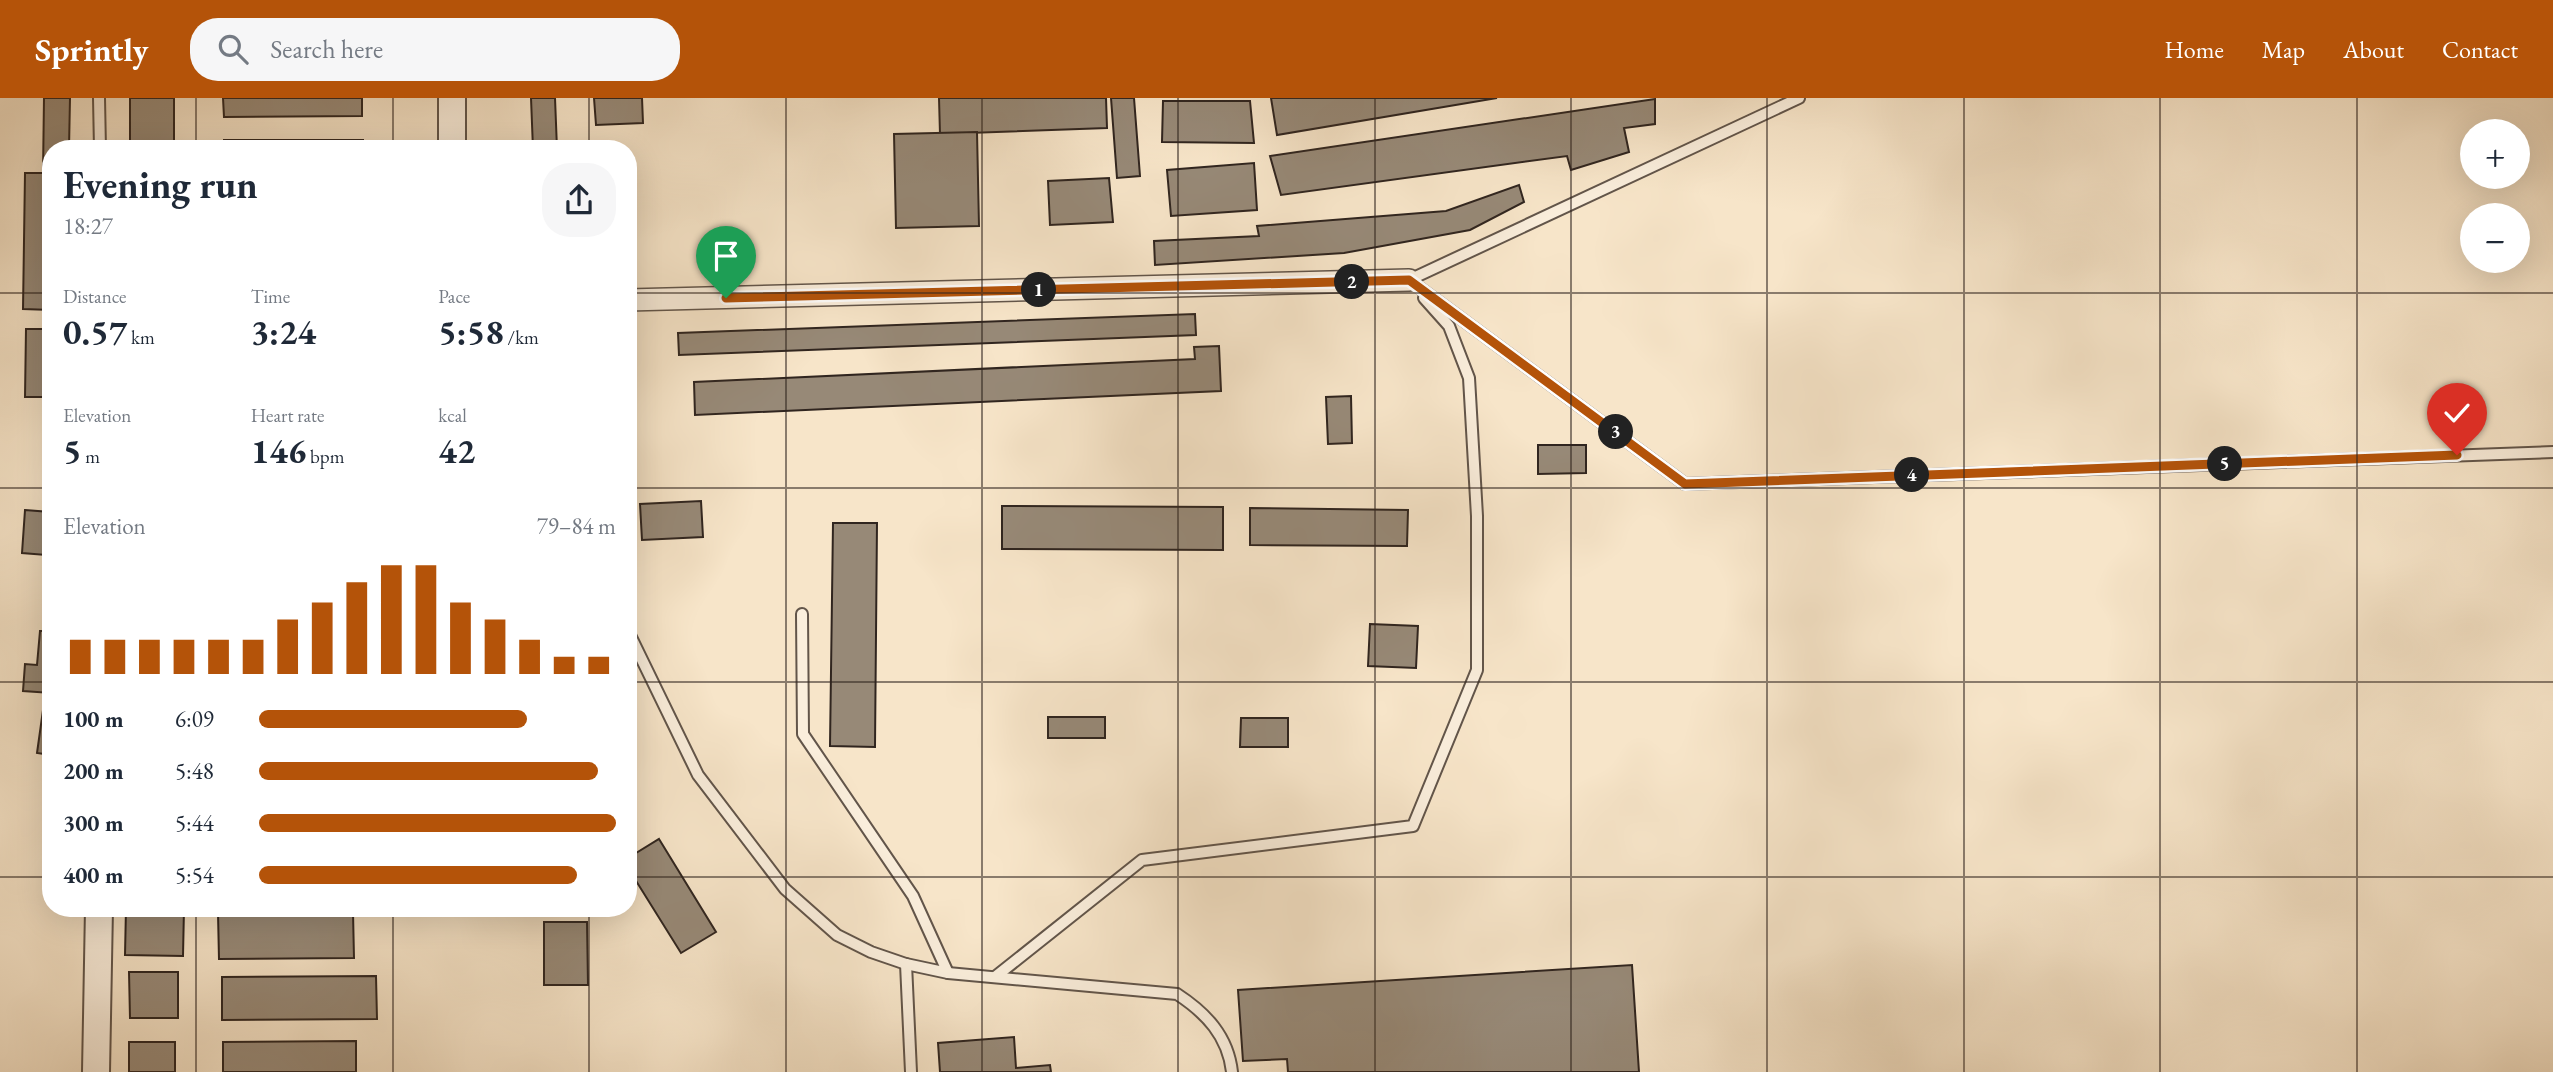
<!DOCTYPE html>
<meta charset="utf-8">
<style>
body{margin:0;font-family:"EB Garamond",serif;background:#f6f6f7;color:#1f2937;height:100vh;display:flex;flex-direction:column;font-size:26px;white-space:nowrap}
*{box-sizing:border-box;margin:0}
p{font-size:23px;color:#747a83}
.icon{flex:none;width:38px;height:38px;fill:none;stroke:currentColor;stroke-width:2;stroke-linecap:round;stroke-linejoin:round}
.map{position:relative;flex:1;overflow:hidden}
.side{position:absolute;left:42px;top:42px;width:595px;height:777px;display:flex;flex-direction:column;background:#fff;border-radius:28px;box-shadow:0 7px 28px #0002}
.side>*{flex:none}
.tools{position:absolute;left:2460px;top:21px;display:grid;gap:14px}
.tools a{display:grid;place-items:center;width:70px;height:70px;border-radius:50%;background:#fff;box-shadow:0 7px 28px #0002;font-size:35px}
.pin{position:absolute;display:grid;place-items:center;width:60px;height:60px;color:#fff;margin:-72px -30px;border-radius:50% 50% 50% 0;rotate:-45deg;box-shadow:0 0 7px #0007}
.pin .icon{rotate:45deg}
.km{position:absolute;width:35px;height:35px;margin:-18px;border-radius:50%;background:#222;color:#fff;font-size:19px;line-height:35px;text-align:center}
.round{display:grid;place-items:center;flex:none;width:74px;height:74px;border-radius:28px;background:#f6f6f7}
.summary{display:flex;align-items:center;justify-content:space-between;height:119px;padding:0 21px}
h1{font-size:38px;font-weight:700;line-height:52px}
.metrics{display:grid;grid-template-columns:repeat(3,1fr);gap:10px;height:119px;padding:7px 21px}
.metrics div{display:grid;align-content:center}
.metrics b{font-size:35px;font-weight:700}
.metrics small{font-size:19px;font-weight:400}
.metrics p{font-size:19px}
.chart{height:196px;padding:14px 21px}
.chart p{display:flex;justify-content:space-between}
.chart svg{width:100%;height:126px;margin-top:7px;stroke:#b45309;stroke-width:6}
ul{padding:0 21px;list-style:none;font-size:23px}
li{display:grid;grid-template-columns:112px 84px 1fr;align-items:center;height:52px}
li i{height:18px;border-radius:9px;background:#b45309}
header{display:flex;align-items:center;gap:42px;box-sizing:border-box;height:98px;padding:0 35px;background:#b45309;color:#fff}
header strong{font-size:33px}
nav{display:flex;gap:38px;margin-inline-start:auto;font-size:24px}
.search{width:490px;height:63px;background:#f6f6f7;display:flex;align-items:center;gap:18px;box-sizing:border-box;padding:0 24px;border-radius:28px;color:#747a83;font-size:26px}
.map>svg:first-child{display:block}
.building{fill:#978977;stroke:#30251f;stroke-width:2}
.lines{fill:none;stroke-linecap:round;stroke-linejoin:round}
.service-casing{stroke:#62554a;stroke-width:14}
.minor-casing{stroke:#62554a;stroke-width:24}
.tertiary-casing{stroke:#62554a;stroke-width:30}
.service{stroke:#faeedc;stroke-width:10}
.minor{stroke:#faeedc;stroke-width:21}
.tertiary{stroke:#faeedc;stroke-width:26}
.route-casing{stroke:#fff;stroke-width:14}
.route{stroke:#b45309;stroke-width:9}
.grid{fill:none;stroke:#30251f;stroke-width:2;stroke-opacity:0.55}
</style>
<header>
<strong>Sprintly</strong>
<div class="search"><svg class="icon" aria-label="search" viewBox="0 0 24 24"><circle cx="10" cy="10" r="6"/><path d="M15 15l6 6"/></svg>Search here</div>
<nav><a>Home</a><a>Map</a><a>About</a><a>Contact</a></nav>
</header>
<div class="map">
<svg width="2553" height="974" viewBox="0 0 2553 974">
<rect width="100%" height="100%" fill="#f7e5c9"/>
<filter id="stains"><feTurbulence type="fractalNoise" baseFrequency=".00286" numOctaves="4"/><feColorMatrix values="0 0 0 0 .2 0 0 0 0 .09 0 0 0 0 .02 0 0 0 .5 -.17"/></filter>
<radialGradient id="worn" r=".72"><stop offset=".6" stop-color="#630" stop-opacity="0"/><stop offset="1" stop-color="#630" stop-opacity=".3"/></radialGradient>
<g class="building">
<polygon points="44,0 70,0 69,51 51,51 51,212 23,211 25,75 43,75"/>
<rect x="130" y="0" width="44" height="51"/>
<polygon points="223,0 362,0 362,18 224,19"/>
<polygon points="531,0 555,0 557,51 533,51"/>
<polygon points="594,0 642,0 643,25 596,27"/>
<polygon points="939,0 1106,0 1107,30 940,36"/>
<polygon points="1111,0 1134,0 1140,78 1117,80"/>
<polygon points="1271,0 1497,0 1277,37"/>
<polygon points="1655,1 1655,26 1624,30 1629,54 1571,72 1567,58 1281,97 1270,58"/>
<polygon points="1163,3 1250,3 1254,45 1162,44"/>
<polygon points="977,34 979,128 896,130 894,36"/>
<rect x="224" y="42" width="139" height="9"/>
<polygon points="1254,65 1257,112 1171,118 1167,72"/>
<polygon points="1109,80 1113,124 1050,127 1048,83"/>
<polygon points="1519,87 1524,104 1470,132 1344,155 1155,167 1154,143 1259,138 1257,128 1446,113"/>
<polygon points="1195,216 1196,237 679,257 678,235"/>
<polygon points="26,231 51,231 51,299 25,299"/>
<polygon points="1219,248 1221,293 695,317 694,284 1195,261 1194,249"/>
<polygon points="1351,298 1352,345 1328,346 1326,299"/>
<polygon points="1538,347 1586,347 1586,375 1538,376"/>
<polygon points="701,403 703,439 642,442 640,406"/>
<polygon points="1002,408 1223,409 1223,452 1002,451"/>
<polygon points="1250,410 1408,412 1407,448 1250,447"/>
<polygon points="25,412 50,414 46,457 22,455"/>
<polygon points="833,425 877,425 875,649 830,648"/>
<polygon points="1370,526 1418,528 1416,570 1368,568"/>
<polygon points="40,533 51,533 51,595 23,593 25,566 37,567"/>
<polygon points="44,605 51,606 51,657 37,655"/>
<rect x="1048" y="619" width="57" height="21"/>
<polygon points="1241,620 1288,620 1288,649 1240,649"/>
<polygon points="659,741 716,834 681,855 628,770 628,760"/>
<polygon points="126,810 184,810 183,858 125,857"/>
<polygon points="353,814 354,860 219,861 218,815"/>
<polygon points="544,824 587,824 588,887 544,887"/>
<polygon points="1632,867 1639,974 1288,974 1287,961 1243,963 1238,892"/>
<polygon points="129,874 178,874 178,920 130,920"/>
<polygon points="376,878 377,921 222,922 222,879"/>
<polygon points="1014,939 1016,970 1050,967 1051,974 940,974 938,945"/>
<polygon points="356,943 356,974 223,974 223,944"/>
<rect x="129" y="944" width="46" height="30"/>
</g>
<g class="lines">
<defs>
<g id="service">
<polyline points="99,0 100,51"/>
<polyline points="1409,182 1685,386 2553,354"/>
<polyline points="1409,182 1799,0"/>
<polyline points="802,516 803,636 913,798 948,875"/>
<path d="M628,533L698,677L785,791L837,837L871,854L906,866L948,875L1177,896C1206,915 1228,938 1232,974"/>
<polyline points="906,866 911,974"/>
<polyline points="995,879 1142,762 1413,728 1477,572 1477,418 1469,280 1449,228 1424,200"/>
</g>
<polyline id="minor" points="628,202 1409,182"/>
<g id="tertiary">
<polyline points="452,0 452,51"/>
<polyline points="96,974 99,810"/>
</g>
</defs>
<use href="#service" class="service-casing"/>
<use href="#minor" class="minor-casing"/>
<use href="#tertiary" class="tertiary-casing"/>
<use href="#service" class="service"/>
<use href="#minor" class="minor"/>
<use href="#tertiary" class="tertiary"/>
</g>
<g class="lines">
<defs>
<polyline id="route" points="726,200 1409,182 1685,386 2457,357"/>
</defs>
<use href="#route" class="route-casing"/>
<use href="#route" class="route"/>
</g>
<path class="grid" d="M196,0V51M393,0V51M589,0V51M786,0V974M982,0V974M1178,0V974M1375,0V974M1571,0V974M1767,0V974M1964,0V974M2160,0V974M2357,0V974M0,195H51M628,195H2553M0,390H51M628,390H2553M0,584H51M628,584H2553M0,779H51M628,779H2553M196,810V974M393,810V974M589,810V974"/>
<rect width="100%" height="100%" filter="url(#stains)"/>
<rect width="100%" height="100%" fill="url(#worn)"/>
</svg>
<div class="tools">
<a>+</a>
<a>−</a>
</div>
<div class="pin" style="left:726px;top:200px;background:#1e9e55"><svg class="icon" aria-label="arrive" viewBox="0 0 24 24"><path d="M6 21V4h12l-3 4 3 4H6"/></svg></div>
<div class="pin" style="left:2457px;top:357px;background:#d93025"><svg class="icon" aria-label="check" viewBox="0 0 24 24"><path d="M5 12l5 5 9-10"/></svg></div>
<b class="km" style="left:1039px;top:192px">1</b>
<b class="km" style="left:1352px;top:184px">2</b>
<b class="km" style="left:1616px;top:334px">3</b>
<b class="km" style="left:1912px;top:377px">4</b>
<b class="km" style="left:2225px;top:366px">5</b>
<section class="side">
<div class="summary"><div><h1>Evening run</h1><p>18:27</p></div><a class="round"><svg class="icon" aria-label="share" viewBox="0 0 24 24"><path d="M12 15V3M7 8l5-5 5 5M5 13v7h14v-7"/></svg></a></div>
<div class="metrics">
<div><p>Distance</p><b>0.57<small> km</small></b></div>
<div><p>Time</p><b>3:24</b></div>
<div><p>Pace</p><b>5:58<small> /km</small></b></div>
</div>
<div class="metrics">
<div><p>Elevation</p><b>5<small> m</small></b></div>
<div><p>Heart rate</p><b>146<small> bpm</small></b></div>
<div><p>kcal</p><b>42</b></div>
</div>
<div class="chart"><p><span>Elevation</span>79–84 m</p>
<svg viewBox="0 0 160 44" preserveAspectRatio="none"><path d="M5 44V32M15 44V32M25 44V32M35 44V32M45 44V32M55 44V32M65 44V25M75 44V19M85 44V12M95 44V6M105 44V6M115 44V19M125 44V25M135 44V32M145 44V38M155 44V38"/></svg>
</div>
<ul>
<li><b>100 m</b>6:09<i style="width:75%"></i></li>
<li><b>200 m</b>5:48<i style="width:95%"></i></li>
<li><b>300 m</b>5:44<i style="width:100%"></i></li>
<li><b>400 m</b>5:54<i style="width:89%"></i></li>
</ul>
</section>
</div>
